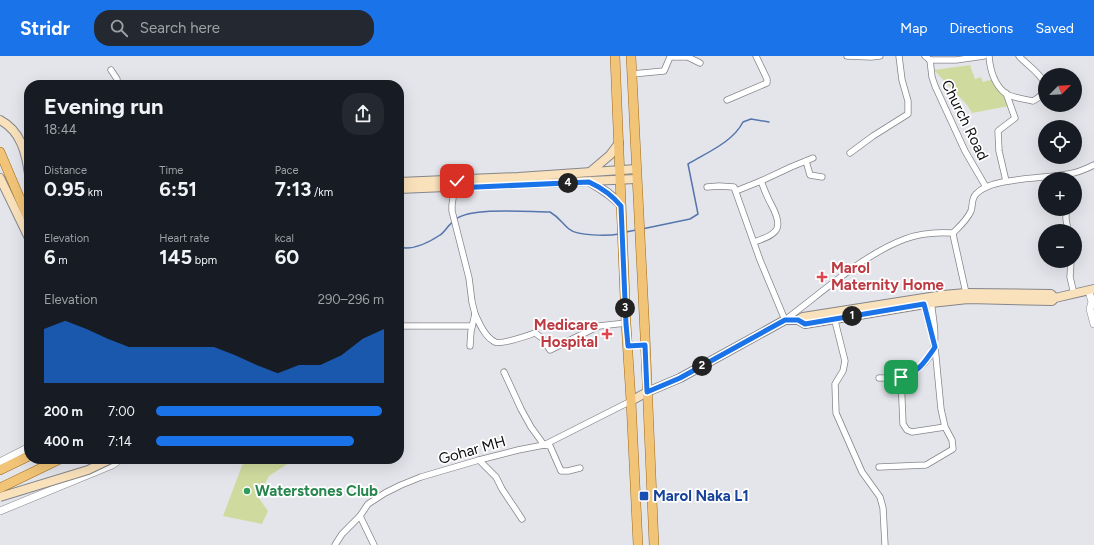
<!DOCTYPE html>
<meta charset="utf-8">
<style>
body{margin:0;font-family:Figtree,sans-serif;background:#242831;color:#f1f3f6;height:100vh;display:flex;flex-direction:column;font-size:15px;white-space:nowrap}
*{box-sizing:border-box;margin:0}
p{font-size:13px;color:#9ea1a6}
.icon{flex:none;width:22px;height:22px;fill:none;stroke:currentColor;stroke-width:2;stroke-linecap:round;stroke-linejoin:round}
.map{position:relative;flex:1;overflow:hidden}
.drawer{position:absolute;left:24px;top:24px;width:380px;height:384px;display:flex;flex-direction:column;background:#171b24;border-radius:16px;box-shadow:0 4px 16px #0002}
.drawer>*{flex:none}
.needle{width:26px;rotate:66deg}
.controls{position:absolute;left:1038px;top:12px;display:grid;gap:8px}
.controls a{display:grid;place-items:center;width:44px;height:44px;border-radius:50%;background:#171b24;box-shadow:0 4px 16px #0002;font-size:20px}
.pin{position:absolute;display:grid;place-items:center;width:34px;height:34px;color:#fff;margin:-17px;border-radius:8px;box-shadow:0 2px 6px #0006}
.km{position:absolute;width:20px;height:20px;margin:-10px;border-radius:50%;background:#222;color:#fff;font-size:11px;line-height:20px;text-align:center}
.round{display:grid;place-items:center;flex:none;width:42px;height:42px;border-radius:16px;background:#242831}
.head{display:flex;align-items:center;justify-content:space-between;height:68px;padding:0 20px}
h1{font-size:22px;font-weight:700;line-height:30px}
.metrics{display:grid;grid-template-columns:repeat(3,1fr);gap:6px;height:68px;padding:4px 20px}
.metrics div{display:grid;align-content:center}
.metrics b{font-size:20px;font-weight:700}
.metrics small{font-size:11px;font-weight:400}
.metrics p{font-size:11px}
.chart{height:112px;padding:8px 20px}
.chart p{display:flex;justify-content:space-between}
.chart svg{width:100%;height:72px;margin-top:4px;fill:#1a73e8;opacity:.7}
ul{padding:0 20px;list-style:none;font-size:13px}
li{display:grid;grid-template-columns:64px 48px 1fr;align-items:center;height:30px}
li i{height:10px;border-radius:5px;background:#1a73e8}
header{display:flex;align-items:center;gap:24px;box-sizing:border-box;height:56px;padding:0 20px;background:#1a73e8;color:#fff}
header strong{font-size:19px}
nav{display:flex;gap:22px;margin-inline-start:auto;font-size:14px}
.search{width:280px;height:36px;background:#242831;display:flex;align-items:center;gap:10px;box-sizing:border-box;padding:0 14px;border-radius:16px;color:#9ea1a6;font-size:15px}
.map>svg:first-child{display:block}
.green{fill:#cfdb9e}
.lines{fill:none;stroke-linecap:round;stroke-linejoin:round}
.stream{stroke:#5575ac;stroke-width:1.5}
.minor-casing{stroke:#85868b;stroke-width:7}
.tertiary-casing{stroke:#85868b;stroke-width:8}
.secondary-casing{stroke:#85868b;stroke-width:10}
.primary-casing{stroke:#9c6a17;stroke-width:10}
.minor{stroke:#fff;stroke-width:5.5}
.tertiary{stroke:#fff;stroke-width:7}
.secondary{stroke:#f9e1bb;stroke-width:8}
.primary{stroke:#f2c477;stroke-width:9}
.secondary-bridge-casing{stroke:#85868b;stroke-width:10;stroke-linecap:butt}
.primary-bridge-casing{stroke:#9c6a17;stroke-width:10;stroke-linecap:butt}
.secondary-bridge{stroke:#f9e1bb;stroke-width:8}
.primary-bridge{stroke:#f2c477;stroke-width:9}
.route-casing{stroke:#fff;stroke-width:8}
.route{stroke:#1a73e8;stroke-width:5}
.health-dot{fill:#e0444e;stroke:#fff;stroke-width:1.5}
.leisure-dot{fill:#2e9e5b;stroke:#fff;stroke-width:1.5}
.transit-dot{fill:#1a4fb4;stroke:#fff;stroke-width:1.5}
.labels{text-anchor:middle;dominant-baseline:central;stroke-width:3.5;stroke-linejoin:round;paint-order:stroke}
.street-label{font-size:15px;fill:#0c0c0e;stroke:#fff}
.health-label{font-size:15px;font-weight:bold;fill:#be3a42;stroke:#fff;text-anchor:start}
.leisure-label{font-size:15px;font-weight:bold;fill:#27864d;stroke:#fff;text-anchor:start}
.transit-label{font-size:15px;font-weight:bold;fill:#164399;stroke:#fff;text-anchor:start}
</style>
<header>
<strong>Stridr</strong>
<div class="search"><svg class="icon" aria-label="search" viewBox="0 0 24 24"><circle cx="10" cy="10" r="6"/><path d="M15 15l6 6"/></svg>Search here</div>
<nav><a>Map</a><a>Directions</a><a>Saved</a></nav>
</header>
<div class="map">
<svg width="1094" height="489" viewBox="0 0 1094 489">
<rect width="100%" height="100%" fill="#e4e5eb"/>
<g class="green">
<polygon points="970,9 975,23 981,21 983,26 993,23 1004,37 1009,50 972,57 967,49 934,14"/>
<polygon points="242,403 295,403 269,420 258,441 268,455 262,468 223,460 243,407"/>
</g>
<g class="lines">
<g class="stream">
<path d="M456,163C473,151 527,156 550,156C560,162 561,166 569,173C577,180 608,180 619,178"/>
<path d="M642,173L690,163L698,158L688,108C706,97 733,86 743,66L751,63L769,66"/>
<polyline points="626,176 636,174"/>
<path d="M399,191C413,195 428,187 440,179C445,176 448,169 453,166"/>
</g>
<defs>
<g id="minor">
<polyline points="847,0 871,1 880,0"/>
<polyline points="925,0 930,4"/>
<path d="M989,0C990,13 994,28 1005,37C1012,42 1024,43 1033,45C1062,29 1030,13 1019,0"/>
<polyline points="930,4 932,21 935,30 965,95 986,131"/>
<polyline points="930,4 956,4 984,0"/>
<polyline points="111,14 117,23 117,29"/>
<polyline points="632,18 664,15 670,1 688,1 700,7"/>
<polyline points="727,44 767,27 767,23 756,0"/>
<polyline points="850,97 873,80 908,58 908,45 902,24 899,0"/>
<polyline points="806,105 810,119 822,121"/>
<polyline points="1006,125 999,95 998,75 1015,62 1006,37"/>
<polyline points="455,129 452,149 452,155 469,222 472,246 475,258 471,275 470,290"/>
<path d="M707,131L719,130L734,131L760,204L785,264C820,238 864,198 905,183C920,177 937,176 953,177"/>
<polyline points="736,135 761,125"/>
<polyline points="1066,153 1066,163 1068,175"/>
<path d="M754,186C779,178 784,172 771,148C767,141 764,133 761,125L791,111L813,102"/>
<polyline points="1071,205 1070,221 1074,238"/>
<path d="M966,237L954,183L953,177C960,170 967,164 971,155C973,150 971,143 976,138C991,121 1045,123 1068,118C1077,117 1086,113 1094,109"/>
<path d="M475,258C479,267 485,281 495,286C502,289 526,280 535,277L542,282L550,294L599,270L626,267"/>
<polyline points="834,261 845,305 843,315 835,328 836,357 862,416 880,441 883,452 885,489"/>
<polyline points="399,270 472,270"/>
<polyline points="504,316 521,353 531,371 544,389 550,390 561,415 568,415 580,412"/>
<polyline points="901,321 903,368 907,374 912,376 945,371"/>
<path d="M879,322C886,322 902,323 908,320C911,319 914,315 918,313C944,293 933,271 931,243"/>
<polyline points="479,404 496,421 502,433 522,463"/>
<polyline points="879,411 926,409 953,393 952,384 945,371 941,353 935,291 923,246"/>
<polyline points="360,460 374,489"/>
<polyline points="335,489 342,478 360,460 368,448 385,437 401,429 421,421 479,404 518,394 544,389 631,345"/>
</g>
<g id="tertiary">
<polyline points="1089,235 1092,246 1090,253 1094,268"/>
<polyline points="0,406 29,391"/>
<polyline points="0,455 112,409 121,403"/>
</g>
<g id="secondary">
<path d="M0,64C21,75 26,97 29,118"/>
<polyline points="590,116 610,99 619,87"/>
<polyline points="0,122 29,182"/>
<polyline points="399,126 518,121 636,113"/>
<path d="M590,126C602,133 612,139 621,149"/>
<polyline points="399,133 636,123"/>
<polyline points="798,264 805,268 931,247 968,243 1052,245 1055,242 1094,233"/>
<polyline points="631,345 647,336 680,322 785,264 798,264 803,261 943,239 966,237 1051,238 1055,242"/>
</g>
<g id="primary">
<polyline points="615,0 626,267 631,345 638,489"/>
<polyline points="631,0 645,279 654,489"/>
<polyline points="0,96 29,164"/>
<polyline points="0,414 29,400"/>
</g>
</defs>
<use href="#minor" class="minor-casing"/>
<use href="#tertiary" class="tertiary-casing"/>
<use href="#secondary" class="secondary-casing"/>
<use href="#primary" class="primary-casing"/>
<use href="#minor" class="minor"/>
<use href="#tertiary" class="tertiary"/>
<use href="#secondary" class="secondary"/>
<use href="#primary" class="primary"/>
<defs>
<polyline id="secondary-bridge" points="0,441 88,414 111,403"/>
<polyline id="primary-bridge" points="0,432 60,403"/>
</defs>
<use href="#secondary-bridge" class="secondary-bridge-casing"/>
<use href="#primary-bridge" class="primary-bridge-casing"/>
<use href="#secondary-bridge" class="secondary-bridge"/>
<use href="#primary-bridge" class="primary-bridge"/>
</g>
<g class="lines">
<defs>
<path id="route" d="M457,125L455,132L589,126C602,132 612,139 621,150L626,268L628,290L645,289L647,336L680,322L785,264H798L805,268L924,248L935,291C927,303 916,320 901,321"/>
</defs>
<use href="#route" class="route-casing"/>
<use href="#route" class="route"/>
</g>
<g class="health-dot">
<path d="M820 215h4v4h4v4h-4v4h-4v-4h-4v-4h4z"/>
<path d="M605 272h4v4h4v4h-4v4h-4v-4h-4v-4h4z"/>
</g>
<circle class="leisure-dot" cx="247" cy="435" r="4"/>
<rect class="transit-dot" x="639" y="435" width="10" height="10" rx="2"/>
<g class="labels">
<g class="street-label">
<text transform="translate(965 64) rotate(64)">Church Road</text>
<text transform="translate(472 394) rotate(-16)">Gohar MH</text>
</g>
<g class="health-label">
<text x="831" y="212">Marol<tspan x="831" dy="17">Maternity Home</tspan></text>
<text x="598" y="269" text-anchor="end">Medicare<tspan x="598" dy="17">Hospital</tspan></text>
</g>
<g class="leisure-label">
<text x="255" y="435">Waterstones Club</text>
</g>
<g class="transit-label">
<text x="653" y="440">Marol Naka L1</text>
</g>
</g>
</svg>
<div class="controls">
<a><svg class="needle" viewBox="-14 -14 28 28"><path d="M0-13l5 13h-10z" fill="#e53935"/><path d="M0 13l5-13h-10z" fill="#9ea1a6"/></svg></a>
<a><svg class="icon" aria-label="locate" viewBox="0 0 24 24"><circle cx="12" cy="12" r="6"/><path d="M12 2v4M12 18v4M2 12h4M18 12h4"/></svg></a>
<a>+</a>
<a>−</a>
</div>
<div class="pin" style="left:901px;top:321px;background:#1e9e55"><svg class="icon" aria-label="arrive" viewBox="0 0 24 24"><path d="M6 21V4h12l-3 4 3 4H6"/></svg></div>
<div class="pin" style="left:457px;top:125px;background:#d93025"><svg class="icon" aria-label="check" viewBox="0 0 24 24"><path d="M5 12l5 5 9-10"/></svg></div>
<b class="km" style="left:852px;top:260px">1</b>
<b class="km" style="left:702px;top:310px">2</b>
<b class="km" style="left:625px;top:252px">3</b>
<b class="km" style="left:568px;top:127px">4</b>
<section class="drawer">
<div class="head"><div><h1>Evening run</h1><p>18:44</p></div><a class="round"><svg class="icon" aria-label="share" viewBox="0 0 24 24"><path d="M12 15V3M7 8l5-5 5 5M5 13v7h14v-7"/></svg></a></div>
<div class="metrics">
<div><p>Distance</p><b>0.95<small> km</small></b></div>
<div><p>Time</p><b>6:51</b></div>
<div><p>Pace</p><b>7:13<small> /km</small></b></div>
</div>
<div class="metrics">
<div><p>Elevation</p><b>6<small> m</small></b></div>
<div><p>Heart rate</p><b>145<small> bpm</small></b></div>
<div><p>kcal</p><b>60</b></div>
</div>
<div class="chart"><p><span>Elevation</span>290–296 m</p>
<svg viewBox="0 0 160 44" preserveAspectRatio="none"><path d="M0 44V11L10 6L20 11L30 17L40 22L50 22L60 22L70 22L80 22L90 27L100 33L110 38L120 33L130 33L140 27L150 17L160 11V44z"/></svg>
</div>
<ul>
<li><b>200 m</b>7:00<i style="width:99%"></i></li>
<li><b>400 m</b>7:14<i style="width:87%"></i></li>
</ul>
</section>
</div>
